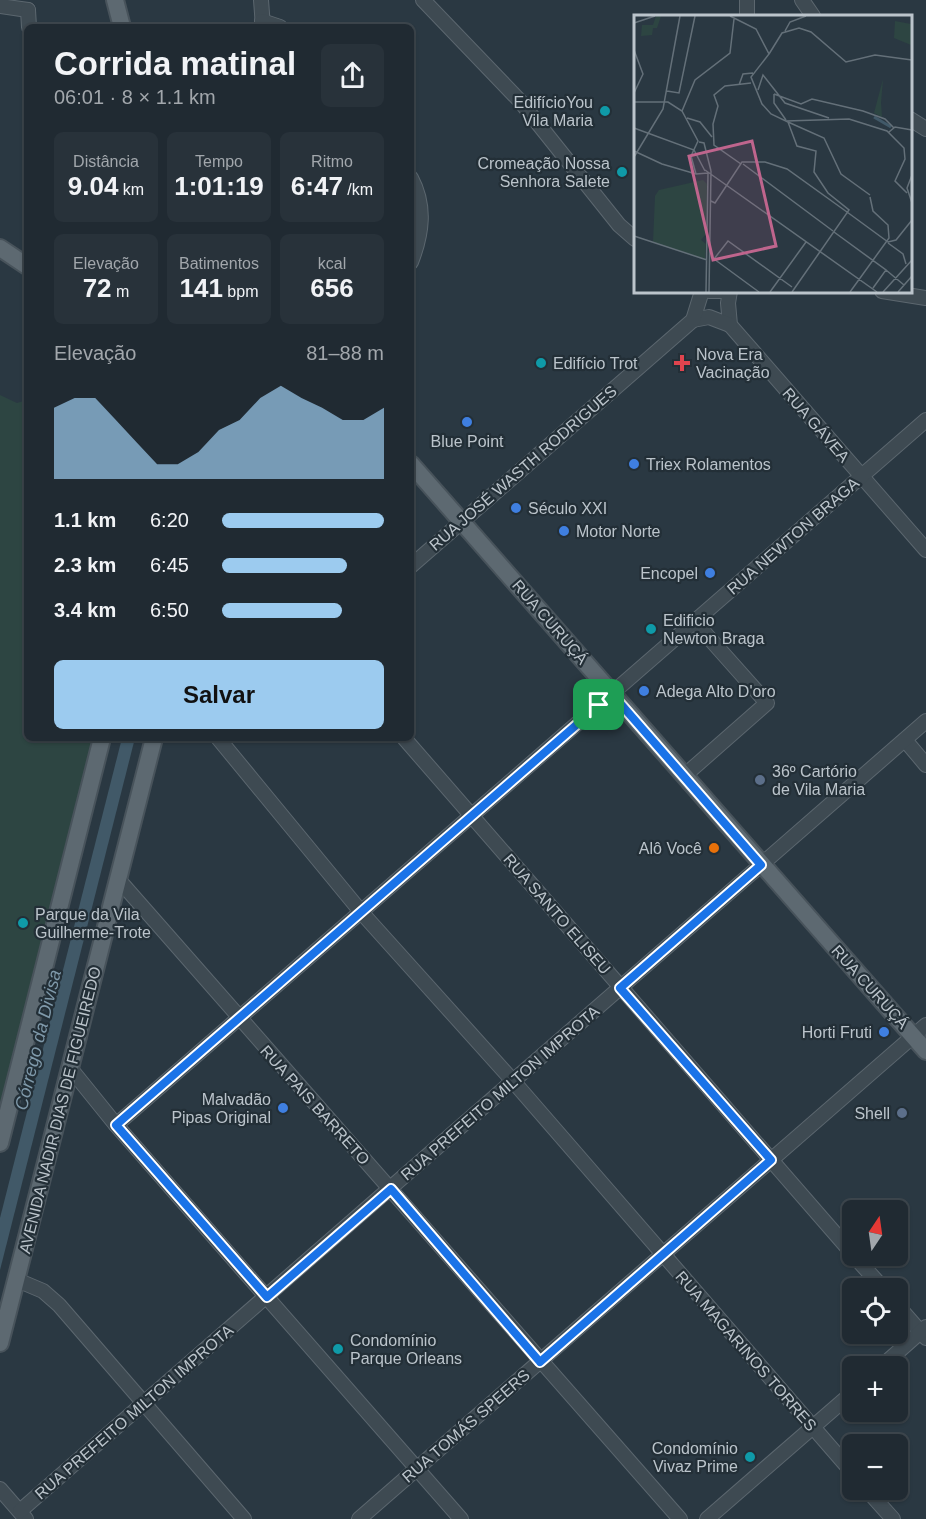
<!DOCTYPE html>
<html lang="pt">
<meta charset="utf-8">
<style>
body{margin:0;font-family:Arial,sans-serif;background:#28323a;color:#f1f3f6;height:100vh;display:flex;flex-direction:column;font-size:22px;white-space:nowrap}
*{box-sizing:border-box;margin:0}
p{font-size:20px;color:#a2a7ac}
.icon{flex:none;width:33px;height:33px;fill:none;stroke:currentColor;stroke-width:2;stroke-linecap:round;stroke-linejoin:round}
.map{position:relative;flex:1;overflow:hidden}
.drawer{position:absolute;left:24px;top:24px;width:390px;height:717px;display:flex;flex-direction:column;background:#202a32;border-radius:9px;box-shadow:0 2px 4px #0004,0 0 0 2px #3d464d}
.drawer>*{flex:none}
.needle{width:39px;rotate:13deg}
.fabs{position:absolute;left:842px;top:1200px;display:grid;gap:12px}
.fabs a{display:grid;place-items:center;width:66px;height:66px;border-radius:9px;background:#202a32;box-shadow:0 2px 4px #0004,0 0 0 2px #3d464d;font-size:30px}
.pin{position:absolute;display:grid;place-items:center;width:51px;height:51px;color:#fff;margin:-26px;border-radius:12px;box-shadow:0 3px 9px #0006}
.round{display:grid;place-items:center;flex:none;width:63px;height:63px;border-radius:9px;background:#28323a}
.overview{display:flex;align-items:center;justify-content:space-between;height:102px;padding:0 30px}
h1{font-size:33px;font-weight:700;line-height:45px}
.metrics{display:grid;grid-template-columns:repeat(3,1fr);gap:9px;height:102px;padding:6px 30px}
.metrics div{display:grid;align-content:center;border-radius:9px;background:#28323a;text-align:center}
.metrics b{font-size:26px;font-weight:700}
.metrics small{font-size:16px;font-weight:400}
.metrics p{font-size:16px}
.chart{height:168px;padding:12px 30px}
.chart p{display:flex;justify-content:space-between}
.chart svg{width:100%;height:108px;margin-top:6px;fill:#9ccbef;opacity:.7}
.primary-button{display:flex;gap:12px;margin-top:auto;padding:12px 30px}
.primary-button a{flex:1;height:69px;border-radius:9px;background:#9ccbef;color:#111;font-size:24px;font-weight:700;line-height:69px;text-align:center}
ul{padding:0 30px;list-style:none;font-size:20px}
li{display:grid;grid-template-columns:96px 72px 1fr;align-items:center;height:45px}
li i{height:15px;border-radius:8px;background:#9ccbef}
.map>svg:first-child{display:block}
.green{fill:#2d4542}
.water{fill:#415968}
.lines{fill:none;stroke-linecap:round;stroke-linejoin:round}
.minor-casing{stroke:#5c676f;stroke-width:16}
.major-casing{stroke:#48535b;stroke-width:20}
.minor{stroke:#3e4a52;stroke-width:14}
.major{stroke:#5d6971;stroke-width:16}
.route-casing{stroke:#fff;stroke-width:12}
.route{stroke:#1a73e8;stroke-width:8}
.culture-dot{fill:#0f9aa8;stroke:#232f37;stroke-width:2}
.health-dot{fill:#e0444e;stroke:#232f37;stroke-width:2}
.shop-dot{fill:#3f7fe0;stroke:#232f37;stroke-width:2}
.service-dot{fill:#5c6f8a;stroke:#232f37;stroke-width:2}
.food-dot{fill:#e8710a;stroke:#232f37;stroke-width:2}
.labels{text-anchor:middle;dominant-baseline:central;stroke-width:4.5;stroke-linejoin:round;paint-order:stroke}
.poi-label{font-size:16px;fill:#bbc4cb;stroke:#232f37;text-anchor:start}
.street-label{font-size:16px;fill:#bbc4cb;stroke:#232f37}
.water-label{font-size:18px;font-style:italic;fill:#7f99aa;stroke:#232f37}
.inset-river{fill:none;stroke:#415968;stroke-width:3}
.inset-road{fill:none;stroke:#647079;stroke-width:1.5}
.view{fill:#bf658d;fill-opacity:0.15;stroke:#bf658d;stroke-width:3}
.inset-edge{fill:none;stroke:#bbc4cb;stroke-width:3}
</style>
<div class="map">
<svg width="926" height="1519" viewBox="0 0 926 1519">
<rect width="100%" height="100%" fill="#2a3842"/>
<polygon class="green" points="0,395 17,403 27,400 27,738 93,738 0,1108"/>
<polygon class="water" points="122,738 135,738 0,1270 0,1218"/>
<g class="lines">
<defs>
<g id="minor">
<polyline points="261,0 263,27"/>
<polyline points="423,0 520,101 619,225 635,239"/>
<polyline points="802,0 813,16"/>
<polyline points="0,6 28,10"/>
<polyline points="28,10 29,27"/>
<polyline points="747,16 747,0"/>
<polyline points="262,21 280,27"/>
<polyline points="910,119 926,129"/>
<path d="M411,178C426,206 422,234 411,262"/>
<polyline points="709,291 722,291"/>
<polyline points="730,291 728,303 730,325 926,550"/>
<polyline points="882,291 926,298"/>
<polyline points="693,320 709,317 730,325"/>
<polyline points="411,566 693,320 702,291"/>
<polyline points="218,738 362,913 513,1081 852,1472"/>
<polyline points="404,738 852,1253"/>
<polyline points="905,740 926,765"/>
<polyline points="684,776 767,703 695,622"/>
<polyline points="118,879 680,1519"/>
<polyline points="70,1068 116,1125 461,1519"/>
<polyline points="116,1125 926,420"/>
<polyline points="854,1256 883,1288"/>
<polyline points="17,1280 43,1291 59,1305 244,1519"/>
<polyline points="897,1305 926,1338"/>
<polyline points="882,1366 926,1327"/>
<polyline points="0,1489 26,1519"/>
<polyline points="867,1490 893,1519"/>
<polyline points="20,1511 926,721"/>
<polyline points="359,1519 926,1025"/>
<polyline points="707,1519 852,1393"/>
</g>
<g id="major">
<polyline points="115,0 122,27"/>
<polyline points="0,248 27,266"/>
<polyline points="411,464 926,1051"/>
<polyline points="0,1143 102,738"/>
<polyline points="0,1343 154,738"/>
</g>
</defs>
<use href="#minor" class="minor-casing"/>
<use href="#major" class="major-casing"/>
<use href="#minor" class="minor"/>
<use href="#major" class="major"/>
</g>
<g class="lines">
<defs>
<polygon id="route" points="612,694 761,865 620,988 771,1160 540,1362 391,1189 267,1297 116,1125"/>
</defs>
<use href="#route" class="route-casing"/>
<use href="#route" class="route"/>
</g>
<g class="culture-dot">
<circle cx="605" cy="111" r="6"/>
<circle cx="622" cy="172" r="6"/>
<circle cx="541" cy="363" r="6"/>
<circle cx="651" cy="629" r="6"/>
<circle cx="23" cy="923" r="6"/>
<circle cx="338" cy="1349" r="6"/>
<circle cx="750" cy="1457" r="6"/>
</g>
<path class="health-dot" d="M679 354h6v6h6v6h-6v6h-6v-6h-6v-6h6z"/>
<g class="shop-dot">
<circle cx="467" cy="422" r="6"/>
<circle cx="634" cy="464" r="6"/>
<circle cx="516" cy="508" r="6"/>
<circle cx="564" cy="531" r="6"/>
<circle cx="710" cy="573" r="6"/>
<circle cx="644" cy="691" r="6"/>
<circle cx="884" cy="1032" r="6"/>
<circle cx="283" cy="1108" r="6"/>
</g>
<g class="service-dot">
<circle cx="760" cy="780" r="6"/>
<circle cx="902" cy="1113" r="6"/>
</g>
<circle class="food-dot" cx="714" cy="848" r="6"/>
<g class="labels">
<g class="poi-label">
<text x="593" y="102" text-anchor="end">EdifícioYou<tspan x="593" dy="18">Vila Maria</tspan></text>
<text x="610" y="163" text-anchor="end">Cromeação Nossa<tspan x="610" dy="18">Senhora Salete</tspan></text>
<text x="696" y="354">Nova Era<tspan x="696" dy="18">Vacinação</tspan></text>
<text x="553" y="363">Edifício Trot</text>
<text x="467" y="441" text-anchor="middle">Blue Point</text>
<text x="646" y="464">Triex Rolamentos</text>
<text x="528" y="508">Século XXI</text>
<text x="576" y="531">Motor Norte</text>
<text x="698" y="573" text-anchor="end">Encopel</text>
<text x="663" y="620">Edificio<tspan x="663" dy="18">Newton Braga</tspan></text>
<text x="656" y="691">Adega Alto D'oro</text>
<text x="772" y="771">36º Cartório<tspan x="772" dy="18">de Vila Maria</tspan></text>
<text x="702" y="848" text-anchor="end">Alô Você</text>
<text x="35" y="914">Parque da Vila<tspan x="35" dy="18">Guilherme-Trote</tspan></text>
<text x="872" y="1032" text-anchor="end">Horti Fruti</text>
<text x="271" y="1099" text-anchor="end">Malvadão<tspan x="271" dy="18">Pipas Original</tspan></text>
<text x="890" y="1113" text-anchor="end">Shell</text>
<text x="350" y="1340">Condomínio<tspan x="350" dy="18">Parque Orleans</tspan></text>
<text x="738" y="1448" text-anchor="end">Condomínio<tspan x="738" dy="18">Vivaz Prime</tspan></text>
</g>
<g class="street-label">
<text transform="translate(816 425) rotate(49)">RUA GÁVEA</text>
<text transform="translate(523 468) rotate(-41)">RUA JOSÉ WASTH RODRIGUES</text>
<text transform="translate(793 536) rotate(-41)">RUA NEWTON BRAGA</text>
<text transform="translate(550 622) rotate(49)">RUA CURUÇÁ</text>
<text transform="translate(557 914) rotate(49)">RUA SANTO ELISEU</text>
<text transform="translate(870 987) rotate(48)">RUA CURUÇÁ</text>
<text transform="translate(500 1093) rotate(-41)">RUA PREFEITO MILTON IMPROTA</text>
<text transform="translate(315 1105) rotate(48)">RUA PAIS BARRETO</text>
<text transform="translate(60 1110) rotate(-76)">AVENIDA NADIR DIAS DE FIGUEIREDO</text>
<text transform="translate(746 1351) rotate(49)">RUA MAGARINOS TORRES</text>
<text transform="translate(134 1412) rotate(-41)">RUA PREFEITO MILTON IMPROTA</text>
<text transform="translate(466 1426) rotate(-41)">RUA TOMÁS SPEERS</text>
</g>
<g class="water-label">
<text transform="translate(38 1040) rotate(-76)">Córrego da Divisa</text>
</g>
</g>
<g transform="translate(634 15)">
<rect width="278" height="278" fill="#2a3842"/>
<path d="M22,1H27L23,13H19L18,20L7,21L8,10H19ZM261,6L277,9V30L260,23ZM249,64L247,88L248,102L240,98ZM69,165L73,169L72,219L67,225L72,229L71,244L19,227L21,181L25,175Z" fill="#2d4542"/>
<path class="inset-river" d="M240,102L257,112"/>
<path class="inset-road" d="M96,1L122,14L135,39L117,62L128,89L137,99L154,107L163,131L182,136L180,157L194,178L215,195L158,277M0,8L21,1M151,16L156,7L172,1M0,35L9,59L0,78M135,39L148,18L165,13L177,17L212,47L241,40L278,45M105,70L109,59L119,58M124,75L129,60L151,88L195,103M33,76L45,78L61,1M140,79L167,89L178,84L229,96L251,104L260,113M140,79V88L152,105M0,87H34L48,96L64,126L57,141L62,159M48,96L61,65L96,38L100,4M53,103L66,107L78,122M152,106L215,104L253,116L270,133L271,144L261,166L273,178M154,107L190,123L207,159L236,180M0,113L60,135L71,156M255,117L261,112L278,115M65,127L70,128L77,156M0,136L28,149L62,159L74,158M0,142L29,94L46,1M107,149L80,130L79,109L84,91L80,80L91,71L117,68M109,149L199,216M71,155L243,277M278,160L273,173L278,188M77,186L81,188L108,147H131L153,154L213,197M213,197L254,227L262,225L278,205M200,217L252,255L239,273M0,221L73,245M254,228L269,239L272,249M80,244L94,226L158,272M80,244L125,277M252,255L270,270M72,277L74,158M75,277L77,156M136,277L172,227M216,277L255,223L254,210L239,196L236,182M249,277L278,245M264,277L278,261"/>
<path class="view" d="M118,126L142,231L79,245L55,141Z"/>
<rect width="278" height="278" class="inset-edge"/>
</g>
</svg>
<div class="fabs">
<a><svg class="needle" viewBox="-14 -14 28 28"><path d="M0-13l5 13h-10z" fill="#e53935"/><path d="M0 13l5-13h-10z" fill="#a2a7ac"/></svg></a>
<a><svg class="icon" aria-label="locate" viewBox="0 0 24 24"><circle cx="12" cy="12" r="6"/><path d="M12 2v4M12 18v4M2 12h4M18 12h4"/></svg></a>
<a>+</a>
<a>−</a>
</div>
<div class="pin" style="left:599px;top:705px;background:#1e9e55"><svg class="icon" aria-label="arrive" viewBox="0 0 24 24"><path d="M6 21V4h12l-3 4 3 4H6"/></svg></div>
<section class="drawer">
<div class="overview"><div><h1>Corrida matinal</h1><p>06:01 · 8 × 1.1 km</p></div><a class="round"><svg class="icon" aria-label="share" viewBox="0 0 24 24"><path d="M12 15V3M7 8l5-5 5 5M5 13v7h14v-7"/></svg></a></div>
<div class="metrics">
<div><p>Distância</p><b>9.04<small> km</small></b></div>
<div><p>Tempo</p><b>1:01:19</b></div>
<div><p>Ritmo</p><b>6:47<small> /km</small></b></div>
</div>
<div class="metrics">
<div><p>Elevação</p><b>72<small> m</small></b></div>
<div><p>Batimentos</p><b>141<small> bpm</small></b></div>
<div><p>kcal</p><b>656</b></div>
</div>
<div class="chart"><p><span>Elevação</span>81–88 m</p>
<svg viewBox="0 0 160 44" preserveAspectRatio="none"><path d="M0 44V15L10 11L20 11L30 20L40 29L50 38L60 38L70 33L80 24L90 20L100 11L110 6L120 11L130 15L140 20L150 20L160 15V44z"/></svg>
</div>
<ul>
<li><b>1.1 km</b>6:20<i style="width:100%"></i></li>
<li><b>2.3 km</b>6:45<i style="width:77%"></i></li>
<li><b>3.4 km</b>6:50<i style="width:74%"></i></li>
</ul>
<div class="primary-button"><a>Salvar</a></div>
</section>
</div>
